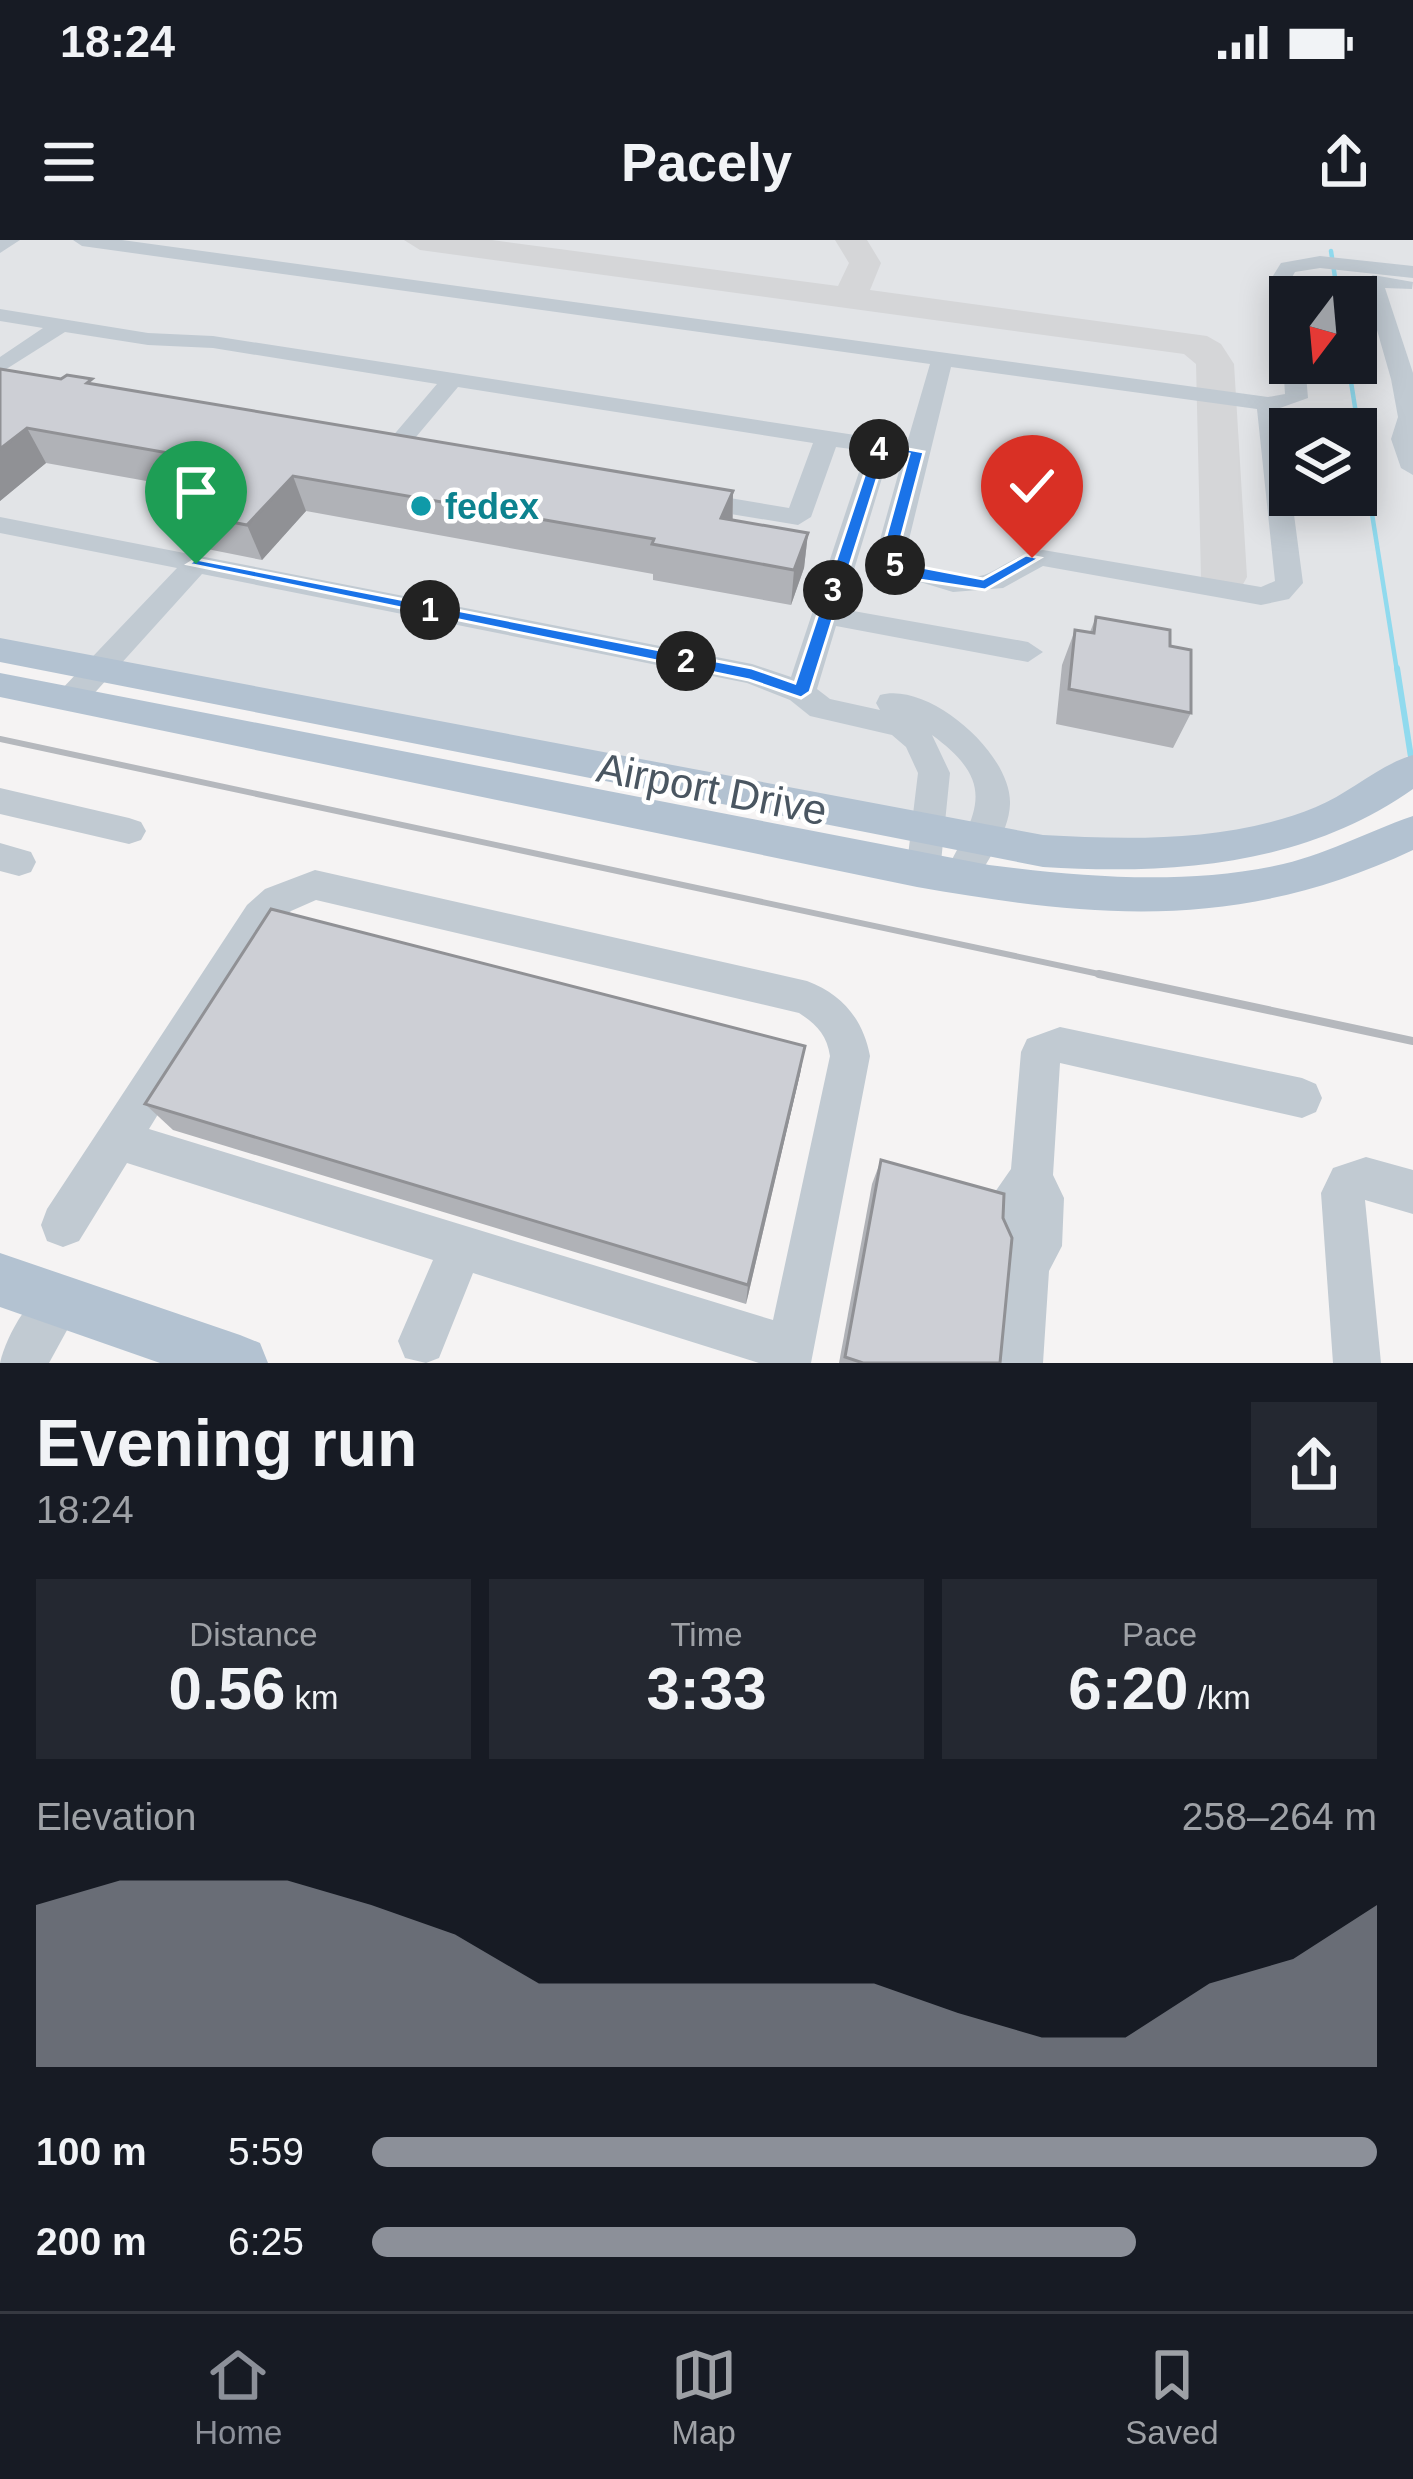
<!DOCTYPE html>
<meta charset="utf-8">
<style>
body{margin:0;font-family:Helvetica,sans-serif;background:#242831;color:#f1f3f6;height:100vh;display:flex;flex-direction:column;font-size:45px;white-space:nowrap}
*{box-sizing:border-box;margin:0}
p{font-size:39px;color:#9ea1a6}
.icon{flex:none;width:66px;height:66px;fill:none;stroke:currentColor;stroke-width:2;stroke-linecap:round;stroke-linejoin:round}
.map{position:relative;height:1123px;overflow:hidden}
.sheet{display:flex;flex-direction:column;background:#171b24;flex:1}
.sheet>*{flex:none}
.needle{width:78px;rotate:196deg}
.controls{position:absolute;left:1269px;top:36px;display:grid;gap:24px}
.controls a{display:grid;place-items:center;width:108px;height:108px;border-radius:0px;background:#171b24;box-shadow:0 6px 30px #0003;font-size:60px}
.pin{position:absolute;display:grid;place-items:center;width:102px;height:102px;color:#fff;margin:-123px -51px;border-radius:50% 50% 50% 0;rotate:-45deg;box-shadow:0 0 12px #0007}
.pin .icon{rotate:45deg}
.km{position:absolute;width:60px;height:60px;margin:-30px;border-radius:50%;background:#222;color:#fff;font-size:33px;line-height:60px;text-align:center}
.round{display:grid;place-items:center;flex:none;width:126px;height:126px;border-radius:0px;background:#242831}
.headline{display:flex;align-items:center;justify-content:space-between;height:204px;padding:0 36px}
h1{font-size:66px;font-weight:600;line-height:90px}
.metrics{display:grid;grid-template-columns:repeat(3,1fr);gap:18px;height:204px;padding:12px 36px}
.metrics div{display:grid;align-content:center;border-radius:0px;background:#242831;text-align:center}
.metrics b{font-size:60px;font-weight:600}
.metrics small{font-size:33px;font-weight:400}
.metrics p{font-size:33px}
.chart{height:336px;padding:24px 36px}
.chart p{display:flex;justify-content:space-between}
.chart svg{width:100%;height:216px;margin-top:12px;fill:#8c9099;opacity:.7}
ul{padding:0 36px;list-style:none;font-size:39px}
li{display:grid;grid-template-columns:192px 144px 1fr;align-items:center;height:90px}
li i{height:30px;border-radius:15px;background:#8c9099}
.status{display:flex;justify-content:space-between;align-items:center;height:84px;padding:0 60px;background:#171b24;direction:ltr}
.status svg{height:33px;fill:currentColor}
header{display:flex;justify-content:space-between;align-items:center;height:156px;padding:0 36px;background:#171b24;font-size:54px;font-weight:600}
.menu{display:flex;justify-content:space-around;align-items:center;height:168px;border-top:3px solid #363941;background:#171b24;font-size:33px;color:#9ea1a6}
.menu a{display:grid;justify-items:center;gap:6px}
.menu .active{color:#8c9099}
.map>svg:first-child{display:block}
.airport{fill:#e2e4e7;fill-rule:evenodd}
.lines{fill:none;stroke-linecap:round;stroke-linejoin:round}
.stream-far1{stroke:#90daee;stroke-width:4.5}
.stream{stroke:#90daee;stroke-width:6}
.taxiway{fill:#d5d6d8;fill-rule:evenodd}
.minor{fill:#c1cad2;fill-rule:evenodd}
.major{fill:#b3c2d1;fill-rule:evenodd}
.rail-far1{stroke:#b5b8bd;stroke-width:6}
.rail{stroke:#b5b8bd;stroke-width:8}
.wall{fill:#b0b2b7}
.shaded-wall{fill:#909195}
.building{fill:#cdcfd5;stroke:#909195;stroke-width:3}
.route{fill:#1a73e8;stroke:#fff;stroke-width:3}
.culture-dot{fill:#0f9aa8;stroke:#fff;stroke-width:4.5}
.labels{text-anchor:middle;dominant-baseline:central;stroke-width:9;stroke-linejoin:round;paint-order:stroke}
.far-culture-label{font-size:36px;font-weight:bold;fill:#0d838f;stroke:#fff;text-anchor:start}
.street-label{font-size:42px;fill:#4a5661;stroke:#fff}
</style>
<div class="status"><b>18:24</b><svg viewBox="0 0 49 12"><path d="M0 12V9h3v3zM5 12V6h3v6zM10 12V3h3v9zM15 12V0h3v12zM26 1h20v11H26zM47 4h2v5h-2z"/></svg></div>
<header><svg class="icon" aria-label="menu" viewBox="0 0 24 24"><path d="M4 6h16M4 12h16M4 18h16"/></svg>Pacely<svg class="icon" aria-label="share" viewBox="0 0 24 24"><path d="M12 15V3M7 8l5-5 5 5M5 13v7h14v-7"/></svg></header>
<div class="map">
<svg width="1413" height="1123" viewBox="0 0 1413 1123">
<rect width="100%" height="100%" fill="#f5f3f3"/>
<path class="airport" d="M0,0H1413V511L1385,536L1347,556L1274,585L1170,602L1042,600L0,400ZM1290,57H1356V123H1290ZM1290,189H1356V255H1290Z"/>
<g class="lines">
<g class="stream-far1">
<polyline points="1331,11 1338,57"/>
<polyline points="1348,123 1397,431"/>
</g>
<polyline class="stream" points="1397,428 1413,530"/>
<polygon class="taxiway" points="404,0 492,0 838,46 849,23 835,0 867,0 881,23 870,50 1207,96 1221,104 1234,124 1247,337 1241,348 1224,352 1207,348 1201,337 1196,124 1184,114 420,10"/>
<g class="minor">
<polygon points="0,0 20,0 0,13"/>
<path d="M73,0H122L1268,157L1285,154L1283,123L1290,118V123H1305L1308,158L1280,168L1303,343L1289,359L1261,365L1043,326L1003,348L953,352L897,335L876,314L903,217L889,215L842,369L1028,402L1043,412L1028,422L836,386L817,449L830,459L880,470L876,463L880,455C929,441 1012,514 1010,564C1009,594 985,623 972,649L960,653L948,649L942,639C974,575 1002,546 932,495L950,533L940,632L935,642L923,646L911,642L906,632L918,533L906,507L892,495L810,476L790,460L747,443L202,334L81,468H59L55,460L59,452L177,328L0,293V277L752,424L791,437L866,211L836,207L811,277L798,285L688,267L675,259L688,251L789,268L813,203L458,147L400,216L392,218L380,211L437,144L213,108L148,105L65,92L0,133V117L43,88L0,81V69L148,93L213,96L907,203L930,124L82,6ZM951,127L1257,169L1275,341L1261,347L1043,310C1021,313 1008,323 989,333C964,345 927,330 905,316Z"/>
<polygon points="1320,16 1413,26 1413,38 1320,28 1295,32 1291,39 1290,104 1283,102 1271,39 1281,23"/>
<polygon points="1373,35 1413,42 1412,49 1385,48 1413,133 1413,235 1401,228 1391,199 1398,177 1391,139 1363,41"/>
<polygon points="0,548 129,578 141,582 146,591 141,600 129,604 0,574"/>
<polygon points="0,603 31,612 36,622 31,632 19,636 0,631"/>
<path d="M315,630L807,741C842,754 863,779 870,816L811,1123H759L473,1033L439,1118L426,1123L405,1118L398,1101L433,1020L127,923L79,1001L63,1007L47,1001L41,985L47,969L247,665L265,649ZM316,660L799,773C816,784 827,795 830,816L773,1080L149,889L273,687L291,671Z"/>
<polygon points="1060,787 1302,838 1316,844 1322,858 1316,872 1302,878 1060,823 1053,935 1064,958 1062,1006 1049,1031 1043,1123 995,1123 1004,1026 991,998 995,952 1011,929 1021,812 1027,799"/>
<polygon points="1366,917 1413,930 1413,974 1365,960 1381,1123 1333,1123 1321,953 1333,928"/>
<path d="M60,1038L76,1045L83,1061L49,1123H0C6,1095 33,1049 60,1038Z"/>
</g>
<g class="major">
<path d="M0,398L1043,595C1133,600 1231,602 1316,567C1350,553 1379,525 1413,515V549C1304,626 1172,635 1043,627L0,422Z"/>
<path d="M0,433L989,625C1084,637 1180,645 1274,626C1324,616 1366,592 1413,576V610C1241,691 1099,679 917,647L0,457Z"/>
<polygon points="0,1013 240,1095 260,1103 268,1123 160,1123 0,1067"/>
</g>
<polyline class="rail-far1" points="0,499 1113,737"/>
<polyline class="rail" points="1099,734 1413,801"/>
</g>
<g class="wall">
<polygon points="0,129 733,251 733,280 808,293 804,328 791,365 653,340 653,334 306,271 262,320 187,305 170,270 191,249 46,223 0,261"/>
<polygon points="1096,377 1170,406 1191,473 1173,508 1056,484 1062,425 1075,390 1090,392"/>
<polygon points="805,806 800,834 746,1064 173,890 145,864"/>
<polygon points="881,920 1000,1123 839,1123 872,944"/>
</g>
<g class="shaded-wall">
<polygon points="27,188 46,223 0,261 0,209"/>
<polygon points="293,236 306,271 262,320 247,285"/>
<polygon points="733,251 732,286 721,278"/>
<polygon points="808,293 804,328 791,365 794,330"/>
<polygon points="805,806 800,834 746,1064 748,1045"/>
</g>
<g class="building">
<polygon points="0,129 61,139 67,135 92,139 87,143 733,251 721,278 808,293 794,330 652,304 654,299 293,236 247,285 170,270 219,222 27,188 0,209"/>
<polygon points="1096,377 1170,390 1170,406 1191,410 1191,473 1069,449 1075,390 1094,393"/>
<polygon points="271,669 805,806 748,1045 145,864"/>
<polygon points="881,920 1004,954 1003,978 1012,998 1000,1123 863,1123 845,1117"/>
</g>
<polygon class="route" points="875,203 924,212 897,314 905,324 983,339 1026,315 1040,318 985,350 906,338 893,331 881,314 909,214 886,211 810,452 801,458 749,440 188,324 196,319 752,428 795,443"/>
<circle class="culture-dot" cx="421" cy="266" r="12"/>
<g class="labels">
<g class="far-culture-label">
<text x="445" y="266">fedex</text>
</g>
<g class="street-label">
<text transform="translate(712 549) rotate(11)">Airport Drive</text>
</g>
</g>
</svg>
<div class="controls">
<a><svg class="needle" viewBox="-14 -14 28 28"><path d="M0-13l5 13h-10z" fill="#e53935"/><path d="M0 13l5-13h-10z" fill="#9ea1a6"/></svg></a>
<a><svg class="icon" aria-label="layers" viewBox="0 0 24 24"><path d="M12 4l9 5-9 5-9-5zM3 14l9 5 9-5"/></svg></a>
</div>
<div class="pin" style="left:196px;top:324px;background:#1e9e55"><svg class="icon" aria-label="arrive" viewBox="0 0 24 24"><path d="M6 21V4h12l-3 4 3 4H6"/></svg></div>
<div class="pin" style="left:1032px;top:318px;background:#d93025"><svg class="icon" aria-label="check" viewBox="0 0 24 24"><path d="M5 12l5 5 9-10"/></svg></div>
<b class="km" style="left:430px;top:370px">1</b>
<b class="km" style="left:686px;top:421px">2</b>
<b class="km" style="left:833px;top:350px">3</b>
<b class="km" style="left:879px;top:209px">4</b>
<b class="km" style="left:895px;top:325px">5</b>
</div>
<section class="sheet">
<div class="headline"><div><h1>Evening run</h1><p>18:24</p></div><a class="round"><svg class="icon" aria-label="share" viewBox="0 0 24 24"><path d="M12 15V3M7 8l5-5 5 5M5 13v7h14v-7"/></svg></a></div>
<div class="metrics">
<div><p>Distance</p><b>0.56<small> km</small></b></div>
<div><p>Time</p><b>3:33</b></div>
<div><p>Pace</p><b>6:20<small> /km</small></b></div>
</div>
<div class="chart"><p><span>Elevation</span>258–264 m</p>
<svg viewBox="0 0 160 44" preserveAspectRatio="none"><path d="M0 44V11L10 6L20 6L30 6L40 11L50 17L60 27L70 27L80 27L90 27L100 27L110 33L120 38L130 38L140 27L150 22L160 11V44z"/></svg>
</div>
<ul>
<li><b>100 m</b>5:59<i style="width:100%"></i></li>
<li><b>200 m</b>6:25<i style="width:76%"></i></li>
</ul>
</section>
<nav class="menu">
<a class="active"><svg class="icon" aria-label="home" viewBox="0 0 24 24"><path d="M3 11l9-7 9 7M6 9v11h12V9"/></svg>Home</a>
<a><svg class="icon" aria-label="map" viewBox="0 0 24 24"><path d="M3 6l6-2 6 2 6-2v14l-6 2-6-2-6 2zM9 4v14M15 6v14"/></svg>Map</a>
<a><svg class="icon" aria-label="saved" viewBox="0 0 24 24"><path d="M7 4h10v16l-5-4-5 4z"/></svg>Saved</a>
</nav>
